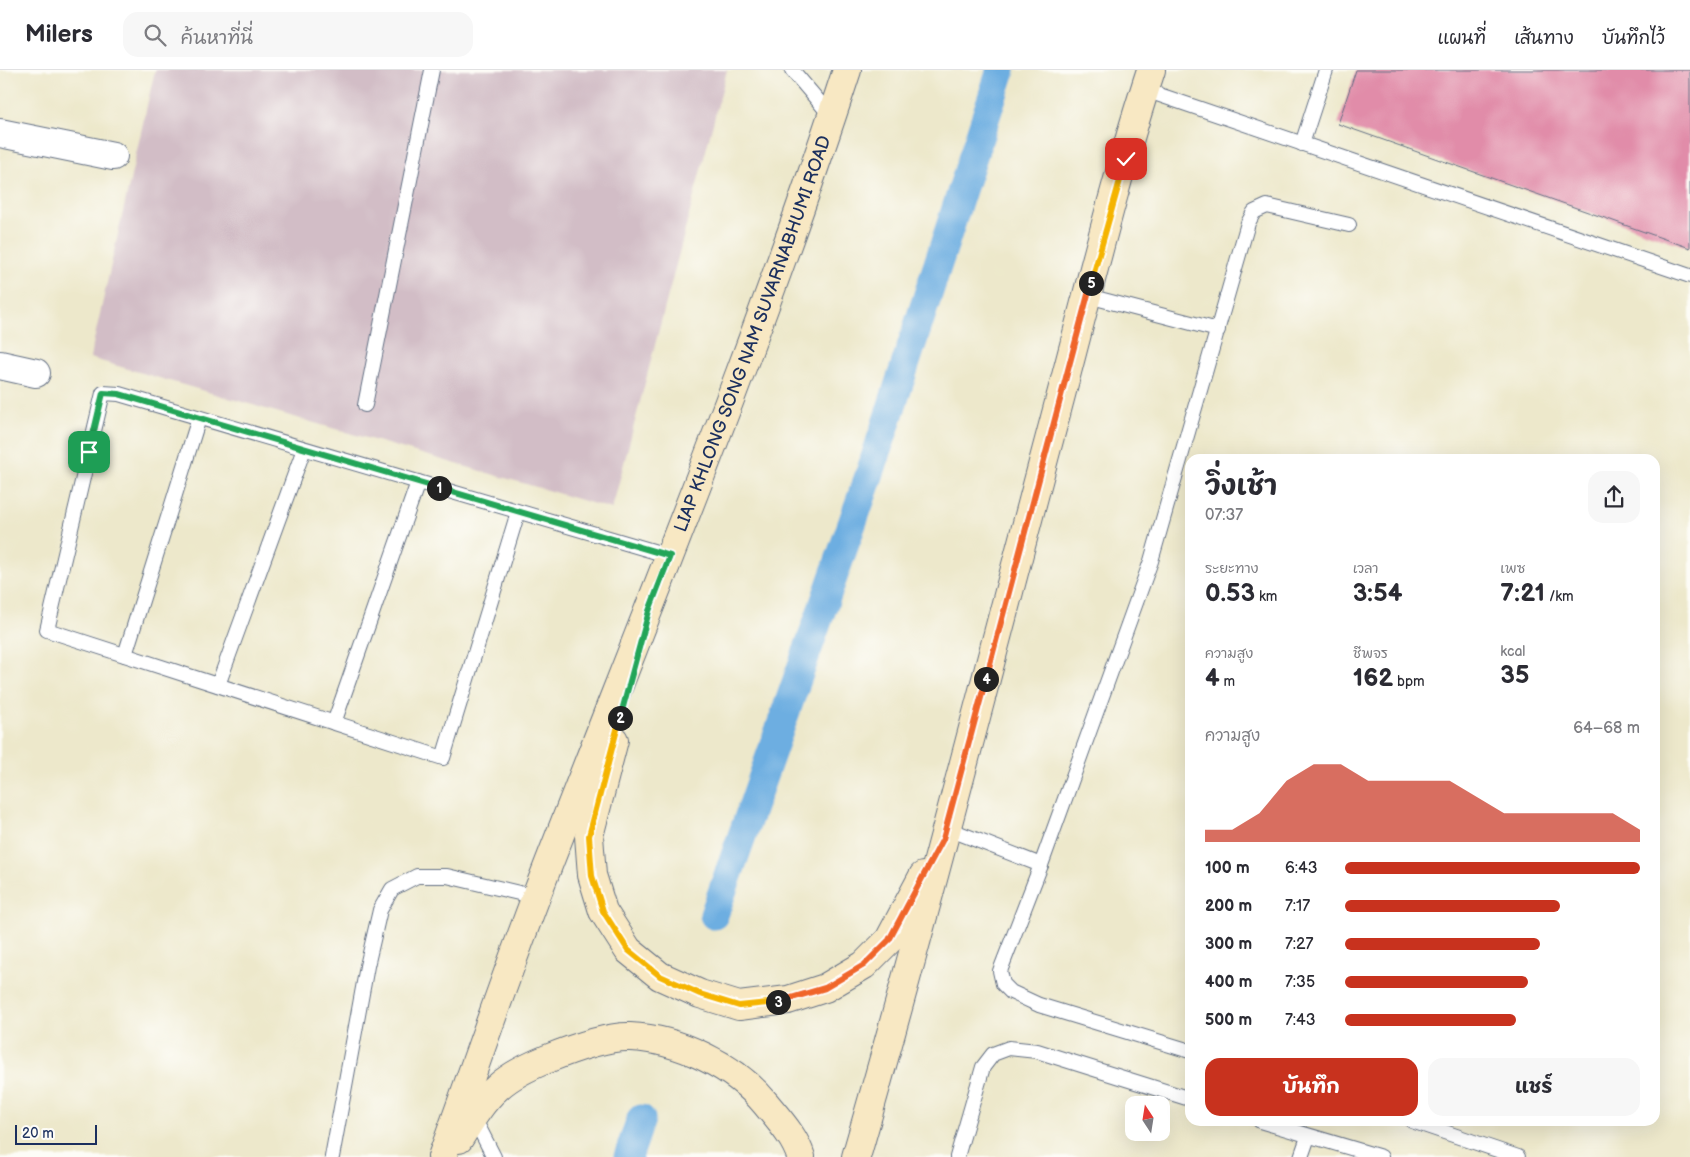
<!DOCTYPE html>
<html lang="th">
<meta charset="utf-8">
<style>
body{margin:0;font-family:"Balsamiq Sans","Playpen Sans Thai",sans-serif;background:#f7f7f7;color:#2b2b33;height:100vh;display:flex;flex-direction:column;font-size:19px;white-space:nowrap}
*{box-sizing:border-box;margin:0}
p{font-size:16px;color:#7c7c81}
.icon{flex:none;width:28px;height:28px;fill:none;stroke:currentColor;stroke-width:2;stroke-linecap:round;stroke-linejoin:round}
.map{position:relative;flex:1;overflow:hidden}
.drawer{position:absolute;left:1185px;top:384px;width:475px;height:672px;display:flex;flex-direction:column;background:#fff;border-radius:15px;box-shadow:0 5px 20px #0002}
.drawer>*{flex:none}
.needle{width:32px;rotate:348deg}
.fabs{position:absolute;left:1125px;top:1026px;display:grid;gap:10px}
.fabs a{display:grid;place-items:center;width:45px;height:45px;border-radius:10px;background:#fff;box-shadow:0 5px 20px #0002;font-size:25px}
.scale{position:absolute;left:15px;bottom:12px;width:82px;box-sizing:border-box;padding-left:5px;border:2px solid #1b2f5e;border-top:0;font-size:14px;line-height:18px;white-space:nowrap;color:#1b2f5e;-webkit-text-stroke:4px #fdfcf7;paint-order:stroke}
.pin{position:absolute;display:grid;place-items:center;width:42px;height:42px;color:#fff;margin:-21px;border-radius:10px;box-shadow:0 2px 8px #0006}
.km{position:absolute;width:25px;height:25px;margin:-12px;border-radius:50%;background:#222;color:#fff;font-size:14px;line-height:25px;text-align:center}
.round{display:grid;place-items:center;flex:none;width:52px;height:52px;border-radius:15px;background:#f7f7f7}
.summary{display:flex;align-items:center;justify-content:space-between;height:85px;padding:0 20px}
h1{font-size:28px;font-weight:700;line-height:38px}
.stats{display:grid;grid-template-columns:repeat(3,1fr);gap:8px;height:85px;padding:5px 20px}
.stats div{display:grid;align-content:center}
.stats b{font-size:25px;font-weight:700}
.stats small{font-size:14px;font-weight:400}
.stats p{font-size:14px}
.chart{height:140px;padding:10px 20px}
.chart p{display:flex;justify-content:space-between}
.chart svg{width:100%;height:90px;margin-top:5px;fill:#c8321e;opacity:.7}
.primary-button{display:flex;gap:10px;margin-top:auto;padding:10px 20px}
.primary-button a{flex:1;height:58px;border-radius:15px;background:#c8321e;color:#fff;font-size:20px;font-weight:700;line-height:58px;text-align:center}
.primary-button a+a{background:#f7f7f7;color:#2b2b33}
ul{padding:0 20px;list-style:none;font-size:16px}
li{display:grid;grid-template-columns:80px 60px 1fr;align-items:center;height:38px}
li i{height:12px;border-radius:6px;background:#c8321e}
header{display:flex;align-items:center;gap:30px;box-sizing:border-box;height:70px;padding:0 25px;background:#fff;border-bottom:1px solid #e1e1e2}
header strong{font-size:24px}
nav{display:flex;gap:28px;margin-inline-start:auto;font-size:18px}
.search{width:350px;height:45px;background:#f7f7f7;display:flex;align-items:center;gap:12px;box-sizing:border-box;padding:0 18px;border-radius:15px;color:#7c7c81;font-size:19px}
.map>svg:first-child{display:block}
.industrial{fill:#d2bdc6}
.lines{fill:none;stroke-linecap:round;stroke-linejoin:round}
.canal{stroke:#6daee1;stroke-width:29}
.building{fill:#e18ca9}
.lane-casing{stroke:#647084;stroke-width:16}
.street-casing{stroke:#647084;stroke-width:30}
.secondary-casing{stroke:#647084;stroke-width:30}
.lane{stroke:#fff;stroke-width:14}
.street{stroke:#fff;stroke-width:28}
.secondary{stroke:#f8e8c3;stroke-width:28}
.split-1-casing{stroke:#fff;stroke-width:10}
.split-2-casing{stroke:#fff;stroke-width:10}
.split-3-casing{stroke:#fff;stroke-width:10}
.split-4-casing{stroke:#fff;stroke-width:10}
.split-5-casing{stroke:#fff;stroke-width:10}
.split-6-casing{stroke:#fff;stroke-width:10}
.split-1{stroke:#22a559;stroke-width:6}
.split-2{stroke:#22a559;stroke-width:6}
.split-3{stroke:#f5b400;stroke-width:6}
.split-4{stroke:#f0652b;stroke-width:6}
.split-5{stroke:#f0652b;stroke-width:6}
.split-6{stroke:#f5b400;stroke-width:6}
.labels{text-anchor:middle;dominant-baseline:central;stroke-width:4.5;stroke-linejoin:round;paint-order:stroke}
.street-label{font-size:18px;fill:#1b2f5e;stroke:#fdfcf7}
</style>
<header>
<strong>Milers</strong>
<div class="search"><svg class="icon" aria-label="search" viewBox="0 0 24 24"><circle cx="10" cy="10" r="6"/><path d="M15 15l6 6"/></svg>ค้นหาที่นี่</div>
<nav><a>แผนที่</a><a>เส้นทาง</a><a>บันทึกไว้</a></nav>
</header>
<div class="map">
<svg width="1690" height="1087" viewBox="0 0 1690 1087">
<rect width="100%" height="100%" fill="#fdfcf7"/>
<filter id="ink" filterUnits="userSpaceOnUse"><feTurbulence type="fractalNoise" baseFrequency=".02" numOctaves="2"/><feDisplacementMap in="SourceGraphic" scale="10" xChannelSelector="R" yChannelSelector="G"/><feConvolveMatrix kernelMatrix="1 2 1 2 8 2 1 2 1" color-interpolation-filters="sRGB"/></filter>
<filter id="wash" filterUnits="userSpaceOnUse"><feTurbulence type="fractalNoise" baseFrequency=".0096" numOctaves="4" result="noise"/><feDisplacementMap in="SourceGraphic" scale="20" xChannelSelector="R" yChannelSelector="G"/><feGaussianBlur stdDeviation="1.12" result="paint"/><feColorMatrix in="noise" values="0 0 0 0 0 0 0 0 0 0 0 0 0 0 0 0 0 1.4 0 .05"/><feComposite in="paint" operator="in"/></filter>
<g filter="url(#wash)">
<rect width="100%" height="100%" fill="#ede8cb"/>
<polygon class="industrial" points="155,0 727,0 612,439 90,288"/>
<g class="lines">
<g class="canal">
<polyline points="714,845 871,400 1001,0"/>
<polyline points="628,1087 641,1049"/>
</g>
</g>
<g id="blocks">
<polygon class="building" points="1356,0 1690,0 1690,178 1338,54"/>
</g>
</g>
<g filter="url(#ink)">
<use href="#blocks" fill-opacity="0" stroke="#647084" stroke-width="1"/>
<g class="lines">
<defs>
<g id="lane">
<polyline points="792,0 832,47"/>
<polyline points="1145,20 1690,206"/>
<polyline points="1302,74 1326,0"/>
<polyline points="1088,226 1218,260"/>
<polyline points="365,335 432,0"/>
<polyline points="518,442 443,688 47,560 103,323 119,324 670,486"/>
<polyline points="125,585 199,348"/>
<polyline points="218,615 304,379"/>
<polyline points="334,653 418,412"/>
<polyline points="946,758 1041,795"/>
<polyline points="1190,981 1039,935 1011,922 1003,914 1000,901 1041,795 1151,491 1248,153 1254,142 1267,136 1349,155"/>
<polyline points="473,1046 494,1087"/>
<polyline points="1260,1051 1381,1087"/>
<polyline points="1412,1051 1518,1087"/>
<polyline points="332,1087 367,896 380,840 392,819 417,806 447,806 536,827"/>
<polyline points="957,1087 983,997 993,984 1009,978 1037,981 1190,1029"/>
<polyline points="1301,1087 1308,1067"/>
</g>
<g id="street">
<polyline points="0,63 113,86"/>
<polyline points="0,295 36,303"/>
</g>
<g id="secondary">
<polyline points="614,670 589,766 592,805 603,841 628,880 660,906 700,924 739,936 788,930 825,918 864,895 889,870 923,806"/>
<path d="M459,1069C470,1051 482,1031 498,1017C511,1005 530,996 547,989C569,980 606,966 630,967C679,969 735,996 766,1034C779,1050 795,1067 801,1087"/>
<path id="s1" d="M442,1087C474,999 504,911 537,824C643,550 756,279 847,0"/>
<path d="M856,1087C926,844 988,599 1053,355C1085,236 1113,116 1151,0"/>
</g>
</defs>
<use href="#lane" class="lane-casing"/>
<use href="#street" class="street-casing"/>
<use href="#secondary" class="secondary-casing"/>
<use href="#lane" class="lane"/>
<use href="#street" class="street"/>
<use href="#secondary" class="secondary"/>
</g>
</g>
<g class="lines" filter="url(#ink)">
<defs>
<polyline id="split-1" points="89,382 103,323 119,324 439,418"/>
<polyline id="split-2" points="439,418 670,486 649,541 620,648"/>
<polyline id="split-3" points="620,648 589,766 592,806 603,841 628,880 660,906 700,924 739,936 778,932"/>
<polyline id="split-4" points="778,932 825,918 864,895 889,870 943,769 986,609"/>
<polyline id="split-5" points="986,609 1091,213"/>
<polyline id="split-6" points="1091,213 1126,89"/>
</defs>
<use href="#split-1" class="split-1-casing"/>
<use href="#split-2" class="split-2-casing"/>
<use href="#split-3" class="split-3-casing"/>
<use href="#split-4" class="split-4-casing"/>
<use href="#split-5" class="split-5-casing"/>
<use href="#split-6" class="split-6-casing"/>
<use href="#split-1" class="split-1"/>
<use href="#split-2" class="split-2"/>
<use href="#split-3" class="split-3"/>
<use href="#split-4" class="split-4"/>
<use href="#split-5" class="split-5"/>
<use href="#split-6" class="split-6"/>
</g>
<g class="labels">
<g class="street-label">
<text stroke="none"><textPath href="#s1" startOffset="880">LIAP KHLONG SONG NAM SUVARNABHUMI ROAD</textPath></text>
</g>
</g>
</svg>
<div class="fabs">
<a><svg class="needle" viewBox="-14 -14 28 28"><path d="M0-13l5 13h-10z" fill="#e53935"/><path d="M0 13l5-13h-10z" fill="#7c7c81"/></svg></a>
</div>
<div class="scale">20 m</div>
<div class="pin" style="left:89px;top:382px;background:#1e9e55"><svg class="icon" aria-label="arrive" viewBox="0 0 24 24"><path d="M6 21V4h12l-3 4 3 4H6"/></svg></div>
<div class="pin" style="left:1126px;top:89px;background:#d93025"><svg class="icon" aria-label="check" viewBox="0 0 24 24"><path d="M5 12l5 5 9-10"/></svg></div>
<b class="km" style="left:439px;top:418px">1</b>
<b class="km" style="left:620px;top:648px">2</b>
<b class="km" style="left:778px;top:932px">3</b>
<b class="km" style="left:986px;top:609px">4</b>
<b class="km" style="left:1091px;top:213px">5</b>
<section class="drawer">
<div class="summary"><div><h1>วิ่งเช้า</h1><p>07:37</p></div><a class="round"><svg class="icon" aria-label="share" viewBox="0 0 24 24"><path d="M12 15V3M7 8l5-5 5 5M5 13v7h14v-7"/></svg></a></div>
<div class="stats">
<div><p>ระยะทาง</p><b>0.53<small> km</small></b></div>
<div><p>เวลา</p><b>3:54</b></div>
<div><p>เพซ</p><b>7:21<small> /km</small></b></div>
</div>
<div class="stats">
<div><p>ความสูง</p><b>4<small> m</small></b></div>
<div><p>ชีพจร</p><b>162<small> bpm</small></b></div>
<div><p>kcal</p><b>35</b></div>
</div>
<div class="chart"><p><span>ความสูง</span>64–68 m</p>
<svg viewBox="0 0 160 44" preserveAspectRatio="none"><path d="M0 44V38L10 38L20 30L30 14L40 6L50 6L60 14L70 14L80 14L90 14L100 22L110 30L120 30L130 30L140 30L150 30L160 38V44z"/></svg>
</div>
<ul>
<li><b>100 m</b>6:43<i style="width:100%"></i></li>
<li><b>200 m</b>7:17<i style="width:73%"></i></li>
<li><b>300 m</b>7:27<i style="width:66%"></i></li>
<li><b>400 m</b>7:35<i style="width:62%"></i></li>
<li><b>500 m</b>7:43<i style="width:58%"></i></li>
</ul>
<div class="primary-button"><a>บันทึก</a><a>แชร์</a></div>
</section>
</div>
